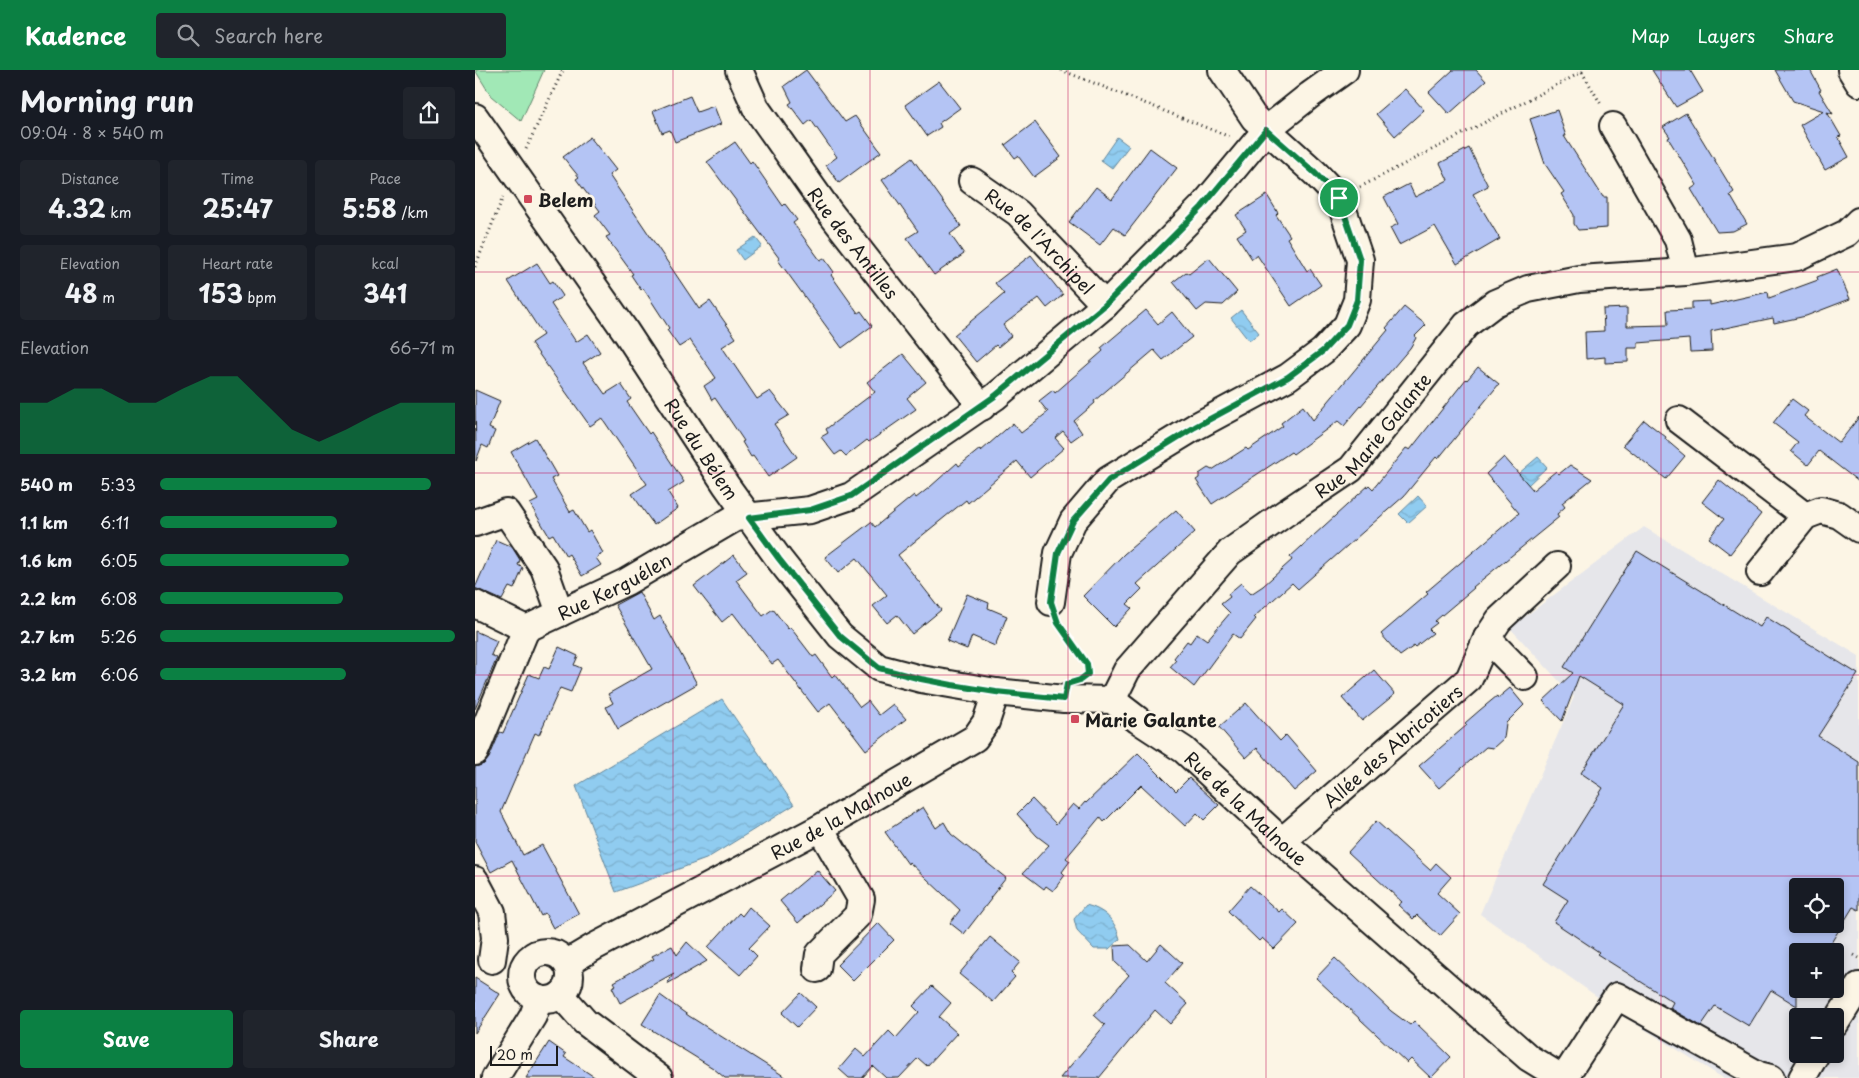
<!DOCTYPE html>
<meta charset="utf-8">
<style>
body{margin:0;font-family:"Playpen Sans",sans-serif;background:#20242c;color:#f1f3f6;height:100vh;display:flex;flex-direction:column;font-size:19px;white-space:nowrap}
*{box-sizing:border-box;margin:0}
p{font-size:16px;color:#9ea1a6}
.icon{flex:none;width:28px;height:28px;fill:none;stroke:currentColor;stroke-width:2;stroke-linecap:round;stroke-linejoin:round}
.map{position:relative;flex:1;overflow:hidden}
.sheet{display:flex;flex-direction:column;background:#171b24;width:475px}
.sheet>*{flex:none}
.buttons{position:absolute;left:1314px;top:808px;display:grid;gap:10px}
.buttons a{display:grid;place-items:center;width:55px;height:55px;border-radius:5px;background:#171b24;box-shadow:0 2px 8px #0003;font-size:25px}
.scale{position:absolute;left:15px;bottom:12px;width:68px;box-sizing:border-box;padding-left:5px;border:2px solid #1c1c1c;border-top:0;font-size:14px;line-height:18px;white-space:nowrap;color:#1c1c1c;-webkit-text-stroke:4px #fcf5e5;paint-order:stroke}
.pin{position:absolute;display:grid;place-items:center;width:42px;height:42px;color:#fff;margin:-21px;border:2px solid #fff;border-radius:50%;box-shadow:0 1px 5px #0007}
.round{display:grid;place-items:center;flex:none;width:52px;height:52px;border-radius:5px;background:#20242c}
.head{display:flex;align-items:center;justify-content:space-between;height:85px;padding:0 20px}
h1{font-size:28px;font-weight:700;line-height:38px}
.stats{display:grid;grid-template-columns:repeat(3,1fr);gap:8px;height:85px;padding:5px 20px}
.stats div{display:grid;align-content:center;border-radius:5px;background:#20242c;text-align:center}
.stats b{font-size:25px;font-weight:700}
.stats small{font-size:14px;font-weight:400}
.stats p{font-size:14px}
.chart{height:140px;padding:10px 20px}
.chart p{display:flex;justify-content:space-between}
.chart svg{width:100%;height:90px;margin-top:5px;fill:#0b8043;opacity:.7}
.button{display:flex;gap:10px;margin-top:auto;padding:10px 20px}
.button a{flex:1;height:58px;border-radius:5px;background:#0b8043;color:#fff;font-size:20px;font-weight:700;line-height:58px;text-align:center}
.button a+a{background:#20242c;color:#f1f3f6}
ul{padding:0 20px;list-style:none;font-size:16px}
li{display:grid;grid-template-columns:80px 60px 1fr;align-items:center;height:38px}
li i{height:12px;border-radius:6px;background:#0b8043}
header{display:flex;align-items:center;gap:30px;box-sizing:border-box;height:70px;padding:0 25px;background:#0b8043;color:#fff}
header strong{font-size:24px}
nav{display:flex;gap:28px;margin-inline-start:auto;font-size:18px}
.search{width:350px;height:45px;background:#20242c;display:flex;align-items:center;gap:12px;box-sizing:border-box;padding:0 18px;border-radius:5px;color:#9ea1a6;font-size:19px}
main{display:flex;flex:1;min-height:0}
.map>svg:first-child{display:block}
.built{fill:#e6e6ea;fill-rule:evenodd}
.green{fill:#a1e8b6;stroke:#5e8269}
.water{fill:url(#water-waves);stroke:#62869b}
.building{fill:#b4c4f4;stroke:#1c1c1c;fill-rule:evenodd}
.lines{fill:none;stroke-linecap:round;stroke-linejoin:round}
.minor-casing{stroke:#1c1c1c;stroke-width:30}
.path{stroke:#1c1c1c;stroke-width:3;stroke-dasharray:1 4;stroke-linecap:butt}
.minor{stroke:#fcf5e5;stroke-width:26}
.route-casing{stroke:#fff;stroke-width:10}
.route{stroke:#0b8043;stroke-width:6}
.grid{fill:none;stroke:#c2185b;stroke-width:1;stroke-opacity:0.55}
.poi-dot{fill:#d1495b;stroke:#fcf5e5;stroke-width:2}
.labels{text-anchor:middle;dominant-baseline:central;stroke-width:5;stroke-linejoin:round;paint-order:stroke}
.poi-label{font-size:18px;font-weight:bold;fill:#1c1c1c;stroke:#fcf5e5;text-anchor:start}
.street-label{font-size:18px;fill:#1c1c1c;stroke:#fcf5e5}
</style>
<header>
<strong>Kadence</strong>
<div class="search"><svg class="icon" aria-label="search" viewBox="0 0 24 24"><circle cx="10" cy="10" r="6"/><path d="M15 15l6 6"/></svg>Search here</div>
<nav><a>Map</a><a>Layers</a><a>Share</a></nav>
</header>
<main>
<section class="sheet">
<div class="head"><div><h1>Morning run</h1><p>09:04 · 8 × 540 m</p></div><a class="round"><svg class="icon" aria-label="share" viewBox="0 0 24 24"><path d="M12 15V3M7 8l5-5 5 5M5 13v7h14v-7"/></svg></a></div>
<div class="stats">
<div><p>Distance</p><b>4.32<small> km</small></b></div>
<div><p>Time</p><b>25:47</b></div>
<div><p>Pace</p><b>5:58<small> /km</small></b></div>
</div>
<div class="stats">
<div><p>Elevation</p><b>48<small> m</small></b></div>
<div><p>Heart rate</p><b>153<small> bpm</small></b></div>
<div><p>kcal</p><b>341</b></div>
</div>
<div class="chart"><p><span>Elevation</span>66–71 m</p>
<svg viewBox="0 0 160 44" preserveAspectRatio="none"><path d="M0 44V19L10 19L20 12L30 12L40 19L50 19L60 12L70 6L80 6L90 19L100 32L110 38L120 32L130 25L140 19L150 19L160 19V44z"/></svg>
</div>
<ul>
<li><b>540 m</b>5:33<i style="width:92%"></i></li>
<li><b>1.1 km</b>6:11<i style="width:60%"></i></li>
<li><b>1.6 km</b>6:05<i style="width:64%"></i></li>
<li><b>2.2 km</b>6:08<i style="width:62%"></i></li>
<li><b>2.7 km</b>5:26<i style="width:100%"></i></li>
<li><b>3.2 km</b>6:06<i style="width:63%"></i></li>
</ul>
<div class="button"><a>Save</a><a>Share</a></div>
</section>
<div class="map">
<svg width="1384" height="1008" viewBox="0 0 1384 1008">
<defs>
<pattern id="water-waves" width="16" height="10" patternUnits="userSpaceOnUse" patternTransform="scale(1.25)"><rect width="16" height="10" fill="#90ccf0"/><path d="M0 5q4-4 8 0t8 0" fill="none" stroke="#7cafcd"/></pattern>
</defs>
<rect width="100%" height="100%" fill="#fcf5e5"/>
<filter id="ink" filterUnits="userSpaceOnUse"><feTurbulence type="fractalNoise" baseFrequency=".02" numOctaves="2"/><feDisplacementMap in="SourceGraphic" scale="10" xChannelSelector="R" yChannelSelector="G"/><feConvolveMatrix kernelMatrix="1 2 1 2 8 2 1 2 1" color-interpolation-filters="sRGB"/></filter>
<g filter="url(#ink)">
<path class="built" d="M1169,457L1384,586V1008H1248L1158,952L1005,844L1099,627L1035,558ZM1322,816H1360V854H1322ZM1322,881H1360V919H1322ZM1322,946H1360V984H1322Z"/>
<polygon class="green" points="0,0 69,0 46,51 16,26"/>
<g class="water">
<polygon points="642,67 654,76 637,98 626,90"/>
<polygon points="280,167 287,176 268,190 261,180"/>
<polygon points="766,240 784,263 774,271 756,248"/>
<polygon points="1063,387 1072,397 1053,415 1043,404"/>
<polygon points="943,426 952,436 933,453 924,444"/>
<polygon points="247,629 319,735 231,789 141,822 101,716"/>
<path d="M611,835C630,840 640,850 645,869L634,879H619L602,861L599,849Z"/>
</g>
<g class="building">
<polygon points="331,0 370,52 380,46 406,82 364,113 351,95 362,87 336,50 330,55 314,34 317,32 309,16"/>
<polygon points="978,0 1001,0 1011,11 974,44 954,22"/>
<polygon points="1177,0 1215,0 1228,22 1201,37"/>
<polygon points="1300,0 1335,0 1346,20 1344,21 1358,44 1352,42 1366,66 1363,67 1374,87 1350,100 1325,55 1349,41 1318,31"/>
<polygon points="464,11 485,38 464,53 466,57 452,66 430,35"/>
<polygon points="930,19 949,40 920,66 901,44"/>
<polygon points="215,26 222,42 239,36 246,54 200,72 195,60 187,63 178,41"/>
<polygon points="1082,40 1091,66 1089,66 1128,127 1132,127 1132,158 1103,160 1099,154 1099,145 1086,124 1089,122 1070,94 1055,49"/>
<polygon points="1211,43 1259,122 1255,125 1272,154 1258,161 1242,162 1216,119 1222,115 1193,68 1195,67 1188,57"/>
<polygon points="560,52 586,87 559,107 543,86 540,88 530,75"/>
<polygon points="115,67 141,100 134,105 224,239 235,231 261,268 247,277 282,329 295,321 314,345 299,354 322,387 293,407 278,386 276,387 267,372 269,371 240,328 237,330 229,316 241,308 215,270 204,277 192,260 194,258 168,218 166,220 156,205 158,204 131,167 135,165 120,145 125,141 101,109 104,107 88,87"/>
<polygon points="260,72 275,93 277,91 308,136 310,134 322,150 318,153 345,190 349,188 359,202 356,205 383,243 386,241 397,256 367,278 303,190 304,188 232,92"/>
<polygon points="675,78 702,98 650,165 639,157 625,175 594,152 621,117 637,129"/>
<polygon points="994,78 1013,116 998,124 1025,169 982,194 960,156 924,175 915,158 923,154 909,127 934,114 940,127 973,110 965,93"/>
<polygon points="437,88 486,156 475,164 489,184 459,205 432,168 443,161 407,110"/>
<polygon points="792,125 803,143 801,145 815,166 812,168 832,201 835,199 846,215 816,236 782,185 777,189 762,166 771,160 761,145"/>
<polygon points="556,185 588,225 572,238 564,228 528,255 536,266 523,277 521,275 501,292 479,265 529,224 520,213"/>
<polygon points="734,188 762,222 748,235 731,234 722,241 698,212 711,202 714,204"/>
<polygon points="62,193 75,213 78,211 88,226 76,234 101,272 113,264 125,282 108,293 130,324 146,314 156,329 152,332 174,364 176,362 209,412 193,422 203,438 179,455 157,424 172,414 127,348 115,356 56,273 68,265 33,211"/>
<polygon points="1362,199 1375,229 1331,246 1299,253 1298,248 1236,261 1237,281 1215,282 1214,269 1163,273 1163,278 1153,278 1153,292 1130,293 1130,287 1111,289 1110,262 1129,261 1128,239 1152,238 1152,256 1193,255 1192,240 1217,239 1217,232 1235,231 1235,235 1293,222 1294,228 1343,210 1342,207"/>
<polygon points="929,237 951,255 940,266 941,268 935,278 869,356 863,351 818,384 816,382 737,434 721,410 724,408 724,404 733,398 737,400 771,378 773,380 808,356 806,353 828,336 838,350 913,260 911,258"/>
<polygon points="671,240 683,254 697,242 717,267 688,290 679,280 619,331 620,333 599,351 607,363 596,371 588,361 580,368 589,378 555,407 542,391 493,433 491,430 423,485 466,540 437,564 422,545 412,553 398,536 412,525 382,488 363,503 350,487 396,452 400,457 439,425 441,428 455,417 482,393 484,396 505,379 506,381 538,353 546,363 573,342 564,331 578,320 580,323 628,281 626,278"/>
<polygon points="428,284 451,312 432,328 441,339 394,372 392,370 371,386 366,381 360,385 346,367 353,363 351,359 400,322 392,312"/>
<polygon points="1003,297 1024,314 963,389 961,387 929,426 823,519 817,513 779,547 781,549 765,569 758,564 719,617 695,597 701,590 699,588 712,571 715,573 722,563 732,570 755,543 746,534 755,527 753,524 766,513 776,524 788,516 817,490 815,487 894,415 898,419 931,378 935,380 991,309 992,310"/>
<polygon points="0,320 25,331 14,358 20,361 13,378 7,375 1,391"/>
<polygon points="1317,329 1333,341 1329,346 1364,373 1384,347 1384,412 1344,381 1333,395 1316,381 1323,372 1298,353"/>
<polygon points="1169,350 1191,367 1190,369 1210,386 1191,409 1148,375"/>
<polygon points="60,368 82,406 76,409 95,442 99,440 112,462 115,460 128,483 121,488 126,495 107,506 94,484 91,486 78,464 74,466 55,434 63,430 36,382"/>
<polygon points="1029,387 1058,420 1081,401 1084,404 1095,395 1117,409 1087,433 1090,437 1082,444 1084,447 998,517 999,518 960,551 962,553 954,559 958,563 940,577 939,576 925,586 906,564 953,524 951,522 1044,443 1011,404"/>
<polygon points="1244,410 1286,444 1255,484 1234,468 1249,449 1227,432"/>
<polygon points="701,440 720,462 662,514 667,519 652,534 657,538 639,557 608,526 649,484"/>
<polygon points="21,470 37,477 45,490 43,495 48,498 39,519 34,517 27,530 0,518"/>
<path d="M1162,481L1285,557L1291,547L1383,604L1343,666L1384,692V840L1378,837L1351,881H1322V936L1296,920L1274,956L1240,936L1226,956L1195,938L1198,932L1122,884L1124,882L1079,852L1093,830L1068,814L1128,718L1106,703L1149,634L1104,606L1087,651L1068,631L1098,603L1089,597ZM1322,816H1360V854H1322Z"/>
<polygon points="259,485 272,502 261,510 288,546 298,539 313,559 315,557 338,587 341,585 357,607 360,604 385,637 393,631 404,645 418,634 431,649 391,680 355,633 343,642 303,590 297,594 258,543 247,552 219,516"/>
<polygon points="164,522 179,550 185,546 222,614 143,659 131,637 138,633 133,624 177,599 140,535"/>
<polygon points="492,524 514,533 513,538 532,546 520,576 497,566 492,579 472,571"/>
<polygon points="0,561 22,571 16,585 22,588 0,639"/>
<polygon points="84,577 103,586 99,595 106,598 96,622 85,618 64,665 60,663 26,742 48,785 67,775 104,844 78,858 70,843 66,846 37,790 16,802 0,772 0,697 9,694 14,688 25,662 28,663 54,604 64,608 69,597 74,599"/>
<polygon points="899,600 920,624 887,651 867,628"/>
<polygon points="1035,618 1049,635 1031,653 1029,668 1018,678 1011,677 964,718 944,696 992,655 990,653 1005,640 1022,626 1023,628"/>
<polygon points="771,633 805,671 811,665 842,701 819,721 782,678 771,688 744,657"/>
<polygon points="663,683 701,721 714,708 744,735 729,750 722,743 710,756 666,715 629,752 625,747 591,788 595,791 587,802 590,805 578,821 571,816 569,819 548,803 574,775 562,766 542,744 557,729 581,754 598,734 604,739 610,732 611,733"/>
<polygon points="448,737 461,758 469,752 476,764 531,808 515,828 516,829 489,864 475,853 485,840 434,792 433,794 410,762"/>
<polygon points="901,751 955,800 961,793 976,807 962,823 985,844 965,866 942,845 938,849 923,835 927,832 873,782"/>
<polygon points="342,800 360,821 323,853 305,831"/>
<polygon points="775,816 804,842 807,839 823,854 799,879 787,868 784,871 753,841"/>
<polygon points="274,837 295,856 274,878 282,886 265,905 233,877 264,843 267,846"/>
<polygon points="403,853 419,870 378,911 362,895"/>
<polygon points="515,867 545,892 536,903 540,907 518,932 484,904"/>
<polygon points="212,872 232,891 192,914 199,903 145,933 137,917 141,915 139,912 179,889 177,886 197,876 202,885"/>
<polygon points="686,874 707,893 690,913 713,934 695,954 680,940 624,1008 585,1008 630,955 619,945 654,905 640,892 639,876 655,875 672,891"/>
<polygon points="860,888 916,941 935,955 939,951 976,987 956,1008 936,989 932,993 841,908"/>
<polygon points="0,908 25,924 0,963"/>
<polygon points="457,916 476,933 464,947 482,963 452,996 443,988 424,1008 411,1008 398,996 387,1008 374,1008 364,999 381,979 390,987 414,961 421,968 444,942 438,936"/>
<polygon points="326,923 341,937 322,957 307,943"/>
<polygon points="185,925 214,946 312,1008 250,1008 238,998 167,954"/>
<polygon points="74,972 91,984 89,987 121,1008 51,1008"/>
</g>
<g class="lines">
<defs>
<g id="minor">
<path id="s1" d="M264,0L281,38L353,140L507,337"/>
<polyline points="1376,0 1384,13"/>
<path id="s2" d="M0,47L149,259L251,415L304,489L365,566L404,598L446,609L521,622L589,629L637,630L663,650L709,680L808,772L1054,988L1087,1008"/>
<polyline points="1138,56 1203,170 1211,202"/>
<path id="s3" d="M497,111L543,143L630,235"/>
<polyline points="1204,350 1330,446"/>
<polyline points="0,453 31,442 69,498 85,543"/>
<polyline points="1285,502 1330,446 1346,440 1364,445 1384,459"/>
<polyline points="576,532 583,483 598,451 633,410 720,357 813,307 848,281 872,255 882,230 885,190 864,128 840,103 779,48 747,0"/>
<polyline points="0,534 51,559"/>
<path id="s4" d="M51,559L151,512L260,448L335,440L376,426L520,327L630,235L727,137L791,60L835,25L870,0"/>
<polyline points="1012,568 1050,607"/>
<path id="s5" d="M637,630L652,600L755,482L809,444L876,399L991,255L1020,233L1053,219L1104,209L1211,202L1322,187L1372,163L1384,151"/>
<polyline points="0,682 51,559"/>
<path id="s6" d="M808,772L816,763L994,609L1012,568L1024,550L1082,496"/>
<polyline points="0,810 17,842 20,868 17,890"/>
<circle cx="71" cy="906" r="24"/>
<path id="s7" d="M92,893L119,877L345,758L500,668L511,652L521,622"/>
<polyline points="342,899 344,884 383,845 386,829 345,758"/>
<polyline points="86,925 110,952 184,1008"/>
<polyline points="1360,954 1384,916"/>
<polyline points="20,1008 58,946 64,929"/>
<polyline points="1089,1008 1142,926 1284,1005 1296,1008"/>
<polyline points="1327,1008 1341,984"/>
</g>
</defs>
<use href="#minor" class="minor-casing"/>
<g class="path">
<polyline points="586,0 755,67"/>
<polyline points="1107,2 1127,36"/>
<polyline points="51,79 88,0"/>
<polyline points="885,117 1111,0"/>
<polyline points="0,197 28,127"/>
<polyline points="584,554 612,594 612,605"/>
<polyline points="1379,885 1384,888"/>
</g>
<use href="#minor" class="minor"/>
</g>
</g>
<g class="lines" filter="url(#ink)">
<defs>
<polygon id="route" points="791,60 840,103 864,128 885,190 882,230 872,255 848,281 813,307 720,357 634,410 598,451 583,483 576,532 583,553 612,594 613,604 605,610 592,614 589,629 521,622 477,615 446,609 404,598 365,566 304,489 274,448 335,440 376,426 520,326 630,235 727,137"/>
</defs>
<use href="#route" class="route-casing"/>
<use href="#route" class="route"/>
</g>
<path class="grid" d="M198,0V1008M395,0V1008M593,0V1008M791,0V1008M989,0V1008M1186,0V1008M0,202H1384M0,403H1384M0,605H1384M0,806H1384"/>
<g class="poi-dot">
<rect x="48" y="124" width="10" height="10" rx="2.5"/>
<rect x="595" y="644" width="10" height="10" rx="2.5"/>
</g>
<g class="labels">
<g class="poi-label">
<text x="63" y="129">Belem</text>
<text x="610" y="649">Marie Galante</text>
</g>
<g class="street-label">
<text stroke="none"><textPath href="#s1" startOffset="208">Rue des Antilles</textPath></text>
<text stroke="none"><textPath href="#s3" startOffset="91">Rue de l'Archipel</textPath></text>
<text stroke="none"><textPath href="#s5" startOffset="376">Rue Marie Galante</textPath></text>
<text stroke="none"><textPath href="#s2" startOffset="402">Rue du Bélem</textPath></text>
<text stroke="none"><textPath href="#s4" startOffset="98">Rue Kerguélen</textPath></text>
<text stroke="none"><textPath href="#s6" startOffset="146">Allée des Abricotiers</textPath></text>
<text stroke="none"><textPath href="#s2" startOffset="1094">Rue de la Malnoue</textPath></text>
<text stroke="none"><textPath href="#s7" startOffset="311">Rue de la Malnoue</textPath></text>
</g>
</g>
</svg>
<div class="buttons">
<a><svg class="icon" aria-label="locate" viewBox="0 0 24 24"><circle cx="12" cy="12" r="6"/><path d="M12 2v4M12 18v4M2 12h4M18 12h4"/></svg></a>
<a>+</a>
<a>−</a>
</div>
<div class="scale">20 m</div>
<div class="pin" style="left:864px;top:128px;background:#1e9e55"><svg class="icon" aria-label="arrive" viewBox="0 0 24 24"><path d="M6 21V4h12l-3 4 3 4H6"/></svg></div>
</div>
</main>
